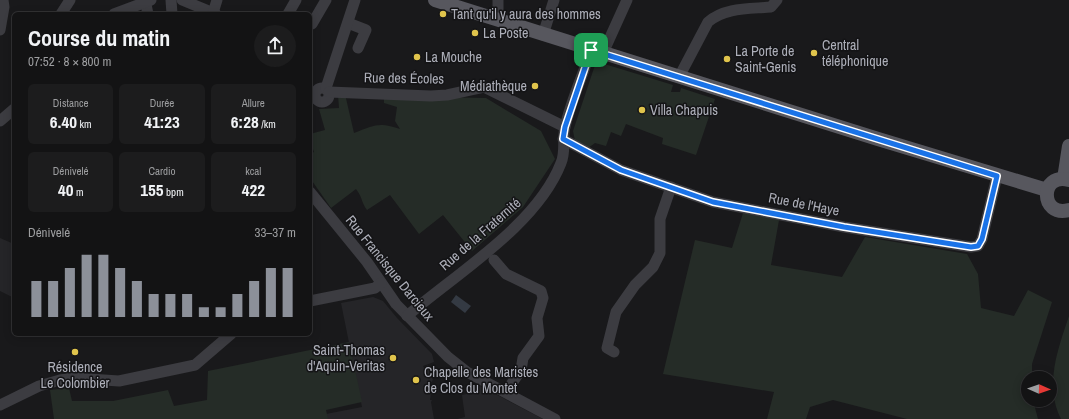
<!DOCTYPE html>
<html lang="fr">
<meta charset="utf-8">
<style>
body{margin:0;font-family:"Archivo Narrow",sans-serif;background:#1c1c1d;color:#f1f3f6;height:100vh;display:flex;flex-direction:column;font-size:15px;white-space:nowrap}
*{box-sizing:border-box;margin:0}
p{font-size:13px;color:#9d9ea0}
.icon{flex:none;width:22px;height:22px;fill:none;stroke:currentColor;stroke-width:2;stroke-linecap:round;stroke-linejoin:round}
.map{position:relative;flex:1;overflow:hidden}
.side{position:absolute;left:12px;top:12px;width:300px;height:324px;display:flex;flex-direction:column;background:#131314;border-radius:6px;box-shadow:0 2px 10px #0003,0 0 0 1px #323234}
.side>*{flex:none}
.needle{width:26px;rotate:92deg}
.buttons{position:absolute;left:1021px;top:371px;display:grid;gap:8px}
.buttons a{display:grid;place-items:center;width:36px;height:36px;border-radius:50%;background:#131314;box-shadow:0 2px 10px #0003,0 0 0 1px #323234;font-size:20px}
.pin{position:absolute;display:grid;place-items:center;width:34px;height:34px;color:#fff;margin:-17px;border-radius:8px;box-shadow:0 2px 6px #0006}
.round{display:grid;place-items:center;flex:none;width:42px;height:42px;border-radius:21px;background:#1c1c1d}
.head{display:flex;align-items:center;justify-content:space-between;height:68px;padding:0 16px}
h1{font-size:22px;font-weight:800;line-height:30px}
.figures{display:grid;grid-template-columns:repeat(3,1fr);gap:6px;height:68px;padding:4px 16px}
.figures div{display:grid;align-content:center;border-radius:6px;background:#1c1c1d;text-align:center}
.figures b{font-size:17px;font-weight:800}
.figures small{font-size:11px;font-weight:400}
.figures p{font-size:11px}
.chart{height:112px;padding:8px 16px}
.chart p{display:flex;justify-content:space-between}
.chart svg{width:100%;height:72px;margin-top:4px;stroke:#8c9099;stroke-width:6}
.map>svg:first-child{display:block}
.built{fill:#252528}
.green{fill:#252c27}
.water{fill:#343a43}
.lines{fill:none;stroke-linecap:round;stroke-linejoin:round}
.minor{stroke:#3c3c41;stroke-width:11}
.major{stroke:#57575e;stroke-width:14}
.route-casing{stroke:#fff;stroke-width:8}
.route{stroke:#1a73e8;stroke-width:5}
.poi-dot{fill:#e0c44c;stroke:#141416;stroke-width:1.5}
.labels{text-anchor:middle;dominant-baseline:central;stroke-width:3;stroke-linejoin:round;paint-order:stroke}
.poi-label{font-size:14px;fill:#adafb9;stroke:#141416;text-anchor:start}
.street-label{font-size:14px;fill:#adafb9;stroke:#141416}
</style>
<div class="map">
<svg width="1069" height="419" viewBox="0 0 1069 419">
<rect width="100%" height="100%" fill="#19191b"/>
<g class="built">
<polygon points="0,238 14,244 14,298 0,291"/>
<polygon points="373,297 383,301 397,318 432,354 434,362 423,366 424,368 428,365 431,369 429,370 431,377 433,379 432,382 427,381 430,388 428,388 429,393 431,393 430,400 432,400 431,402 434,419 327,419 326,414 362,407 341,303"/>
<polygon points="478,385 503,398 543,419 457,419 465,417 462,395 475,392"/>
</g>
<g class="green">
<polygon points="598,62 673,85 671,92 680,92 681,88 715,99 696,155 662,144 663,138 626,124 621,136 611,132 606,146 595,143 588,148 575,141 573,131 594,68"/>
<path d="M345,94L354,133C376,125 378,122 400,129L395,121L397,107L384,103V96L486,98L541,131L555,159L523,207L472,251L443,215L419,234L390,195L367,210C361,202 363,198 356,189L331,208L310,178V154L314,152L310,141V134L325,130L319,109L339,108L338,95Z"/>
<polygon points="743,213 779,220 771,265 842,277 865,237 967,254 978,274 981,308 1014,316 1028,290 1052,302 1032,364 1032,378 1028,378 1028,400 1033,400 1038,419 907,419 833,400 810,407 806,419 767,419 774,392 663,374 695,240 732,248"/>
<path d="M1069,316V419H1061C1044,385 1058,349 1069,316Z"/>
<polygon points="349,342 362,402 326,410 328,419 54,419 50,390 69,388 72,401 113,401 168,390 174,406 207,400 208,371"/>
</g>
<polygon class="water" points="456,295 471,306 465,313 451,302"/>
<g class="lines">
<g class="minor">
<polyline points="145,0 148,14"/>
<polyline points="171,0 172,14"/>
<polyline points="182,0 216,14"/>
<polyline points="213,13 217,0"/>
<polyline points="61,14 70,0"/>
<polyline points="114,14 151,0"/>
<polyline points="288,14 296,0"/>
<polyline points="498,20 498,0"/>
<polyline points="310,23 312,24 326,0"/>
<polyline points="348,23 366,30 358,48"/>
<polyline points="0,30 4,7 3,0"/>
<polyline points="543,35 554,0"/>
<polyline points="603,53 627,0"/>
<path d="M679,77L708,22C725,7 750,9 771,7L777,0"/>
<circle cx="322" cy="95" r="7"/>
<polyline points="326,88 355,0"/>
<polyline points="329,92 431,96 447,95 484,87 565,127"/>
<polyline points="0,121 14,109"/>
<polyline points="563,139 621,170 713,202 844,227 971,247 978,246 982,239 997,176"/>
<polyline points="310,192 367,262 396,304 448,357 467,372 555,419"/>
<polyline points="494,260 506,274 541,291 543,298 537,318 539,336 523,358 521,370 506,392"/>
<polyline points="310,301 375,288 381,283"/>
<path d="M407,316C457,273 537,225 561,163C566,152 562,139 565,127C571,101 583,75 591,50"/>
<polyline points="614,352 607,348 616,312 635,285 653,267 660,253 660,219 671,187"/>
<polyline points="0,405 39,386 60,380 74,378 119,381 195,365 231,334"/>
</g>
<g class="major">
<polyline points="435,0 878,139 1047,190"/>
<polyline points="1064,179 1069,146"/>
<path d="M1069,180C1039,172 1040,218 1069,210"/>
</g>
</g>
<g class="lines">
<defs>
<polygon id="route" points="591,50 997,176 982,239 978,246 971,247 844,227 713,202 621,170 563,139 565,127"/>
</defs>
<use href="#route" class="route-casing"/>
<use href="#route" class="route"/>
</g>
<g class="poi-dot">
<circle cx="443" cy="14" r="4"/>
<circle cx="475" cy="33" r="4"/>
<circle cx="814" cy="53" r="4"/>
<circle cx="417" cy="57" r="4"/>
<circle cx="727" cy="59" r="4"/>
<circle cx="535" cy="86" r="4"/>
<circle cx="642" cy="110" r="4"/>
<circle cx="75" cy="352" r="4"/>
<circle cx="393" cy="358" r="4"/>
<circle cx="416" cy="380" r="4"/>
</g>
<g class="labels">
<g class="poi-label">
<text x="451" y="14">Tant qu'il y aura des hommes</text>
<text x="483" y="33">La Poste</text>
<text x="822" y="45">Central<tspan x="822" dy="16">téléphonique</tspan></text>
<text x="735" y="51">La Porte de<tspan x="735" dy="16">Saint-Genis</tspan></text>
<text x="425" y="57">La Mouche</text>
<text x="527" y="86" text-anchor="end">Médiathèque</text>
<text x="650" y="110">Villa Chapuis</text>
<text x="385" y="350" text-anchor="end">Saint-Thomas<tspan x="385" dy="16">d'Aquin-Veritas</tspan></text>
<text x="75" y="367" text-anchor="middle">Résidence<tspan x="75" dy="16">Le Colombier</tspan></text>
<text x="424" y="372">Chapelle des Maristes<tspan x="424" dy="16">de Clos du Montet</tspan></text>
</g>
<g class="street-label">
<text transform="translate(404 78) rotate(1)">Rue des Écoles</text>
<text transform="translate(804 204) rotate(11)">Rue de l'Haye</text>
<text transform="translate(480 234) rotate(-41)">Rue de la Fraternité</text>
<text transform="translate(390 268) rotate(51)">Rue Francisque Darcieux</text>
</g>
</g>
</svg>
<div class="buttons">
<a><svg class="needle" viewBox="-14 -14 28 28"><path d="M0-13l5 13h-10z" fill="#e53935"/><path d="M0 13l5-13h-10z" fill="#9d9ea0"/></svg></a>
</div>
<div class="pin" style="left:591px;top:50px;background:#1e9e55"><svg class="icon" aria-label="arrive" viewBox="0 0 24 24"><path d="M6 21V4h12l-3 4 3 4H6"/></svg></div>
<section class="side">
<div class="head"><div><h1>Course du matin</h1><p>07:52 · 8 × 800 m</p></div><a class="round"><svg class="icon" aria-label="share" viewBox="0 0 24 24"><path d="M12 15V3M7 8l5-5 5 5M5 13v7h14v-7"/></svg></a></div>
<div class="figures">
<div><p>Distance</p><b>6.40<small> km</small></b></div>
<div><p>Durée</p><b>41:23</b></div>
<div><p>Allure</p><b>6:28<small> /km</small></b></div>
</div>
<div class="figures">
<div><p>Dénivelé</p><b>40<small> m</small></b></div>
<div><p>Cardio</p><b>155<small> bpm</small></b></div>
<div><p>kcal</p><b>422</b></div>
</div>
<div class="chart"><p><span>Dénivelé</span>33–37 m</p>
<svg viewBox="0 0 160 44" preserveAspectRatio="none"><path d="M5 44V22M15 44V22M25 44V14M35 44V6M45 44V6M55 44V14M65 44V22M75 44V30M85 44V30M95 44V30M105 44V38M115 44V38M125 44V30M135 44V22M145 44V14M155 44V14"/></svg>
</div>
</section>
</div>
